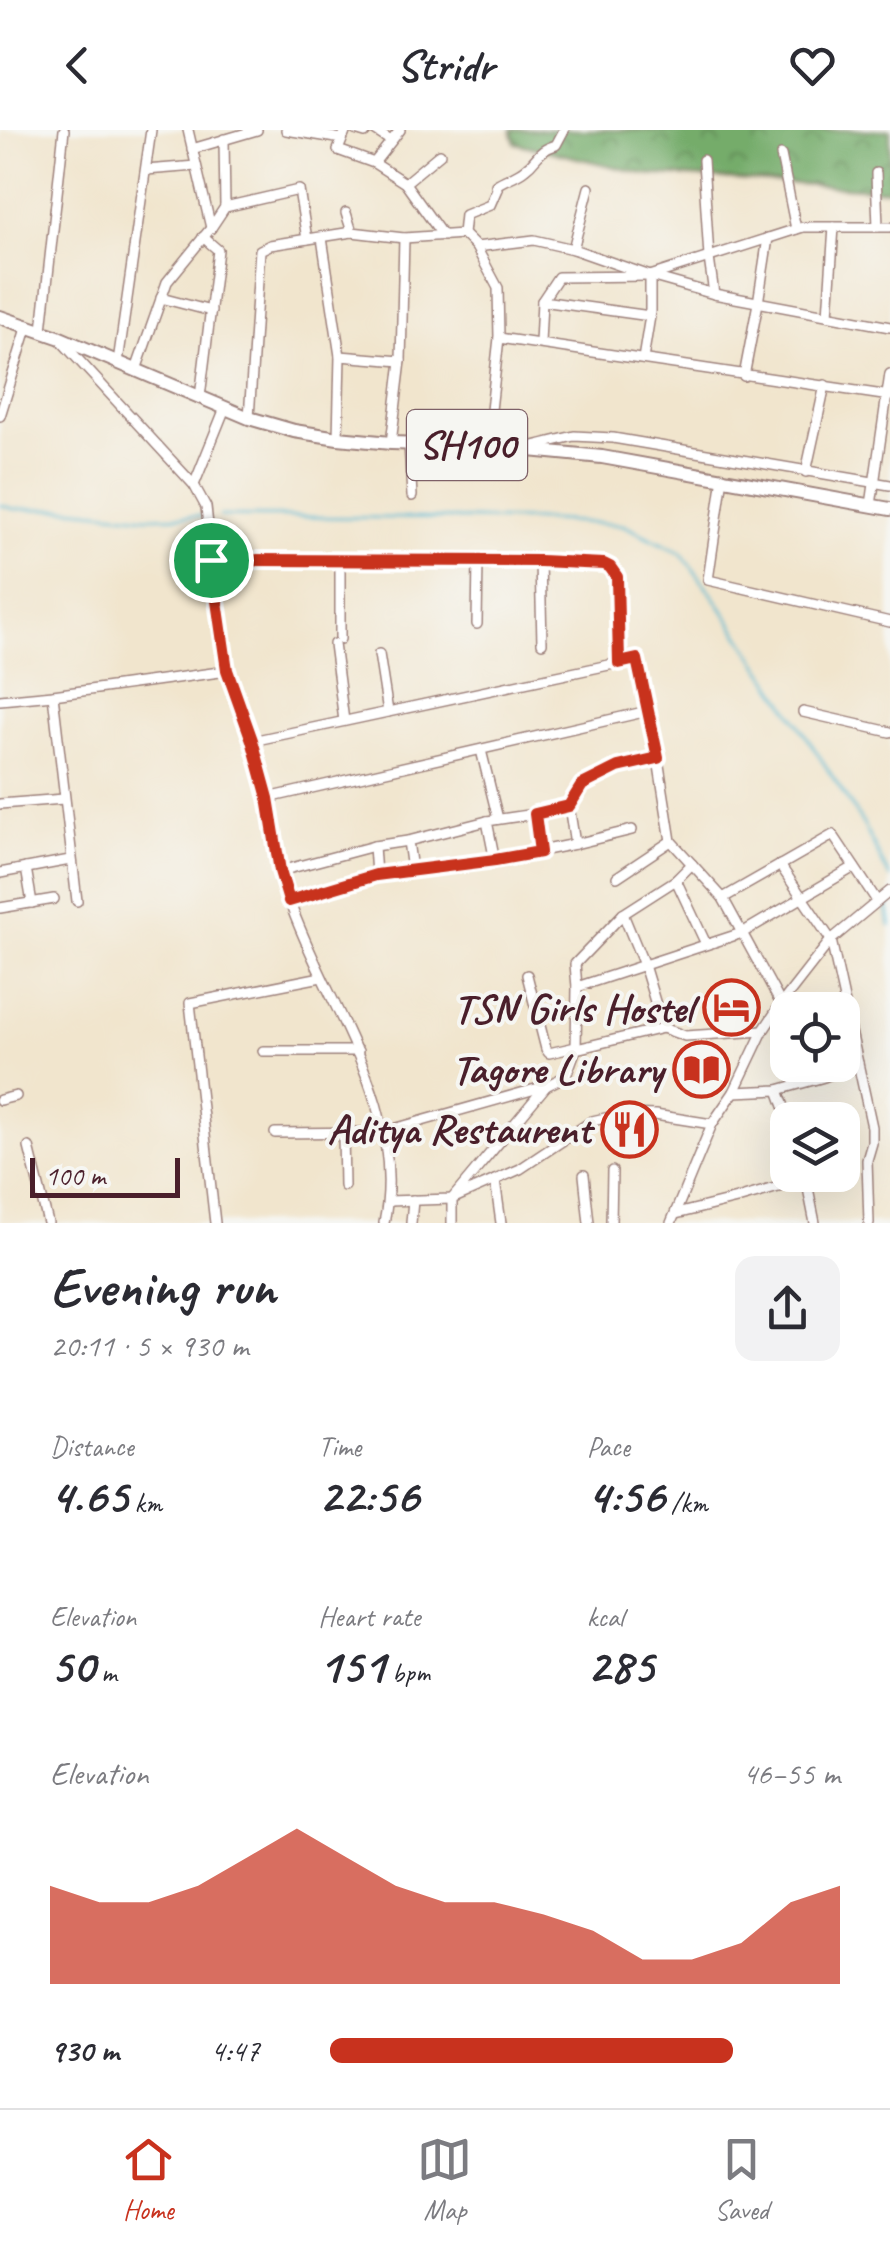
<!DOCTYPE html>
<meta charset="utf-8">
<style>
body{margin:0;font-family:Caveat,sans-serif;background:#f2f2f3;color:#2b2b33;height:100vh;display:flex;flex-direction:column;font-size:38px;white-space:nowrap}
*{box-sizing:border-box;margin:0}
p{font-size:32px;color:#7c7c81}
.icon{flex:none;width:55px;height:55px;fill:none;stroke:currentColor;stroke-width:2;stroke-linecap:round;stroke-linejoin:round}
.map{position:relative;height:1093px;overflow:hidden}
.details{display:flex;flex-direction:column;background:#fff;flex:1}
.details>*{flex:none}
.fabs{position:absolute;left:770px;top:862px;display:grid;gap:20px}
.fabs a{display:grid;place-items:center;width:90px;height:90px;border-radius:20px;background:#fff;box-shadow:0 10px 40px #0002;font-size:50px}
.scale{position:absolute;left:30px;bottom:25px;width:150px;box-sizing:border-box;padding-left:10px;border:5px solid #4a1f2b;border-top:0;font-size:28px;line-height:35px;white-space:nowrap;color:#4a1f2b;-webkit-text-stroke:8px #f6f6f2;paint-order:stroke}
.pin{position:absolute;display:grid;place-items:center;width:85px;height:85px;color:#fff;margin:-42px;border:5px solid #fff;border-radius:50%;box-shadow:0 2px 10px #0007}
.round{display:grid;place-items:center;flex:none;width:105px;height:105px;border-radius:20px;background:#f2f2f3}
.overview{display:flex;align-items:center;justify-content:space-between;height:170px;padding:0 50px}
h1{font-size:55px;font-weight:700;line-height:75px}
.figures{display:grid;grid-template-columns:repeat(3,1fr);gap:15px;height:170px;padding:10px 50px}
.figures div{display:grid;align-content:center}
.figures b{font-size:50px;font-weight:700}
.figures small{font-size:28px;font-weight:400}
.figures p{font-size:28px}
.chart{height:280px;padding:20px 50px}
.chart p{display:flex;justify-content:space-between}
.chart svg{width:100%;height:180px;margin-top:10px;fill:#c8321e;opacity:.7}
ul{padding:0 50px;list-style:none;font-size:32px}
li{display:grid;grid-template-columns:160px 120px 1fr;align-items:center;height:75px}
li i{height:25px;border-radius:12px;background:#c8321e}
header{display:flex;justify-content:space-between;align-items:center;height:130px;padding:0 50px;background:#fff;font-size:45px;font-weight:700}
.tab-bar{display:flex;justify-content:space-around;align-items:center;height:140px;border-top:2px solid #e1e1e2;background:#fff;font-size:28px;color:#7c7c81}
.tab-bar a{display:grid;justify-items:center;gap:5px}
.tab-bar .current{color:#c8321e}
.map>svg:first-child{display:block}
.forest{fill:url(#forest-crowns);stroke:#60664a;stroke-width:2.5}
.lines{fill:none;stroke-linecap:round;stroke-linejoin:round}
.stream{stroke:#53b8d2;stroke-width:2.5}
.street-casing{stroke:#9e827c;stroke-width:12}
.primary-casing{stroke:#9e827c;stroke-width:16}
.street{stroke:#fff;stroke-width:9}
.primary{stroke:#fff;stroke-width:12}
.route-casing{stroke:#fff;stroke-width:20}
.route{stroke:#c8321e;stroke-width:12}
.labels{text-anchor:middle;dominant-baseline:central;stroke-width:8;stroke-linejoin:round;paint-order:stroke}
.shield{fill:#f6f6f2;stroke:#7e6067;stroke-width:2.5}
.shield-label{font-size:40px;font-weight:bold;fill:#4a1f2b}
.poi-label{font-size:42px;font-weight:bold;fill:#4a1f2b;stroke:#f6f6f2;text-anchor:end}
</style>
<header><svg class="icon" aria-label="back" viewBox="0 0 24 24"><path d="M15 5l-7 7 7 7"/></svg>Stridr<svg class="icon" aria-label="heart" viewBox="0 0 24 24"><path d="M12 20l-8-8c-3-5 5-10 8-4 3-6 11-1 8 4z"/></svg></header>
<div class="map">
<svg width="890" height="1093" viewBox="0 0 890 1093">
<defs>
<pattern id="forest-crowns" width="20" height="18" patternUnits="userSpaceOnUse" patternTransform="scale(2.5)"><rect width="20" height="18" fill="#75ac6a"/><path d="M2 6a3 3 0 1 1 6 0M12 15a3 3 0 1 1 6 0" fill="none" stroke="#628b57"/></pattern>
</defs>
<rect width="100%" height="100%" fill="#f6f6f2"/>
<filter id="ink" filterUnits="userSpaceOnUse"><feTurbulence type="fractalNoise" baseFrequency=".01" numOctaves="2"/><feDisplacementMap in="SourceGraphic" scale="20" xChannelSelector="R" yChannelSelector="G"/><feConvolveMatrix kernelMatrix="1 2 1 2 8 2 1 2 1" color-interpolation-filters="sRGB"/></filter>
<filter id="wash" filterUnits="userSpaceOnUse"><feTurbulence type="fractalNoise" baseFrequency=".0048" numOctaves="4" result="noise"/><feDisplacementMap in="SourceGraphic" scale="40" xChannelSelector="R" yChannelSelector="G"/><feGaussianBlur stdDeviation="2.25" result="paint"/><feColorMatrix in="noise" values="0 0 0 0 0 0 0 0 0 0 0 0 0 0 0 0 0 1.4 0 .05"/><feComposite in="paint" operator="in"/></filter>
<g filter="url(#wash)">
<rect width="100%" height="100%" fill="#f1e5cd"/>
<polygon class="forest" points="511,0 890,0 890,60 644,44 515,13"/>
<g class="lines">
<g class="stream">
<polyline points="0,375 14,379 71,379 147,387 202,386"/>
<polyline points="220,386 552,390 623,395 681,423 715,468 790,581 863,694 890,748"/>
<polyline points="888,767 887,776 890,796"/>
</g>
</g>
</g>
<g filter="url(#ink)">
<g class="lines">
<defs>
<g id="street">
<polyline points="188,0 211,98"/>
<polyline points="286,0 342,9"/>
<polyline points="346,0 338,20 374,33 405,53 443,106"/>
<polyline points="355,0 365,3 367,0"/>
<polyline points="374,0 391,11"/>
<polyline points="224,9 225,77"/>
<polyline points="192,19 257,0"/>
<polyline points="781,25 796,99"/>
<polyline points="703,30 709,128 714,164"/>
<polyline points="374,33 400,0"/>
<polyline points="146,40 196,36"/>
<polyline points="876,43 878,97"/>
<polyline points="405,53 440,24"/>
<polyline points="346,83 352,102"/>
<path d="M463,104L465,85L490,75L497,59L496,55C505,49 517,46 525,39C539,29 536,21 556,15L564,0"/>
<polyline points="322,108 340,226 338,308"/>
<polyline points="476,117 534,110 573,119 650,146 714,164 890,197"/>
<polyline points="573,119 589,58"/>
<polyline points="161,168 211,181"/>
<polyline points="542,171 650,186"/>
<polyline points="828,185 834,97"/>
<polyline points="42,200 64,0"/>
<polyline points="499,208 890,266"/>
<path d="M63,213L194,355L206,377C210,415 215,452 220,490C223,507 223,526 228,543C240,584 258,624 268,666C276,701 277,736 289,770C325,874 408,977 384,1093"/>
<polyline points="540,213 542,171 558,147 650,146 803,97 890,97"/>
<polyline points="340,226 401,231"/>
<polyline points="643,229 650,186 650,146"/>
<polyline points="118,232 151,0"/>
<polyline points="136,240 167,152 211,98 225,77 299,60 307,109"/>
<polyline points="744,246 758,173 768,108"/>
<polyline points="200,267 218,120 203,107"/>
<polyline points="0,286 28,195"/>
<polyline points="249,288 260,120 270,115 352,102 404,108 463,104 476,117 498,158 499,208 487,316"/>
<polyline points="391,313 401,231 404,108"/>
<polyline points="409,314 412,366"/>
<polyline points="529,317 574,306 613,308 890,355"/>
<polyline points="806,342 825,255"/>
<polyline points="723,347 708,450 890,492"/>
<polyline points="194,355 225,278"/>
<polyline points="871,375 890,244"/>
<polyline points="211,430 540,431 542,513"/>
<polyline points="540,431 604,434 610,437 617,447 619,533"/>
<polyline points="477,494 478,431"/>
<polyline points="340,509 340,430"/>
<polyline points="334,514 344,591"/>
<polyline points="379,524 388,582"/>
<polyline points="53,565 77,771"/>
<polyline points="0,570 53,565 227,541"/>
<polyline points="803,582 890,602"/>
<polyline points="252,611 637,529 658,629 671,711 723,768 781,874"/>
<polyline points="481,620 498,689"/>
<polyline points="268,668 648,581"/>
<polyline points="0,674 64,669"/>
<polyline points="569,676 535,684 540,721 575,714"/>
<polyline points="535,684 487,691 495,731 540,721"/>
<polyline points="632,700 575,714 569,676 582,655 618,637 658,629"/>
<polyline points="408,711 374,716 376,745 495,731"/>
<polyline points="780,735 831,810 872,997 872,1013 867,1030 869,1093"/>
<polyline points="26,738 32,773"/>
<polyline points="412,740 408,711 487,691"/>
<polyline points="280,741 374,716"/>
<polyline points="0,743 70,730"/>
<polyline points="617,747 671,711"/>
<polyline points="676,750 706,814"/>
<polyline points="723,768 833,705 877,771"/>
<polyline points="289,771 376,745"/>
<polyline points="0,778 54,769"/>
<polyline points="623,784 644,835 663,898"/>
<polyline points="527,845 546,919 549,923 576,917"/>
<polyline points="577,857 742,803 854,737"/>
<polyline points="576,919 663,898 685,906 763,901"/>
<polyline points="263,921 358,921"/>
<polyline points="778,960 789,990"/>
<polyline points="734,962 778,960 824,947 858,933"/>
<polyline points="0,970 16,966"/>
<polyline points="343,1002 344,1056"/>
<polyline points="275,1003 383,1002 546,956 566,946 576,919 577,857 575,834 623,784 676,750 692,734"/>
<polyline points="29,1017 48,1093"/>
<polyline points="584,1045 589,1093"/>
<polyline points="806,1048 815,1093"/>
<polyline points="495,1050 501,1093"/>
<polyline points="388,1071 452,1069 520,1039 592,991 623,984 655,985 712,994"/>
<polyline points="676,1084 737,1069 806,1049"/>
<polyline points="215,1093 190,873 321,847"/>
<polyline points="411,1093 413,1070"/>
<polyline points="452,1093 452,1069 546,956"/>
<polyline points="611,1093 612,1041"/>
<polyline points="671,1093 712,994 734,962 763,901 781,874 831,810 890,761"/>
</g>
<polyline id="primary" points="0,187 58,207 249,288 294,301 338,308 391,313 487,316 602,327 890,379"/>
</defs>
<use href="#street" class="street-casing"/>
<use href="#primary" class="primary-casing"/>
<use href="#street" class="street"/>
<use href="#primary" class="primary"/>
</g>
</g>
<g class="lines" filter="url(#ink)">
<defs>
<polygon id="route" points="211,430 540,431 604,434 610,437 617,447 619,533 637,529 658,628 618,637 582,655 569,676 535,684 540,722 495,730 376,745 289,771 280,741 268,668 252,610 227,540"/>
</defs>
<use href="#route" class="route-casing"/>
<use href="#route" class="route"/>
</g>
<defs>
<symbol id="hotel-ring" viewBox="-11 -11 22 22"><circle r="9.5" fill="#f6f6f2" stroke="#c8321e" stroke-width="1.5"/><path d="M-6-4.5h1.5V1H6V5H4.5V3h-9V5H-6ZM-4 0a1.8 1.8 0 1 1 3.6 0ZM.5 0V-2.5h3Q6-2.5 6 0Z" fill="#c8321e"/></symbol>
<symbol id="library-ring" viewBox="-11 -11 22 22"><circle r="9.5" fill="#f6f6f2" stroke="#c8321e" stroke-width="1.5"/><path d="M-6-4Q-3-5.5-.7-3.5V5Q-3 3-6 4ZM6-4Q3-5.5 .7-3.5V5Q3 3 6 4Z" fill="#c8321e"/></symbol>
<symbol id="restaurant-ring" viewBox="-11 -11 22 22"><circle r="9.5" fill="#f6f6f2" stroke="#c8321e" stroke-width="1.5"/><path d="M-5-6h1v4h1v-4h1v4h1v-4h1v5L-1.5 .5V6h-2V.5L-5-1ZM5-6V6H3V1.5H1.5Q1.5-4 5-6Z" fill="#c8321e"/></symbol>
</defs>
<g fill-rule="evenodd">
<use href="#hotel-ring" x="700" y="846" width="63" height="63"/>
<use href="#library-ring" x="670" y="908" width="63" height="63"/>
<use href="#restaurant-ring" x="598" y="968" width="63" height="63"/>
</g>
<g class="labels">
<rect class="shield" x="407" y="280" width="120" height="70" rx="8"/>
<g class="shield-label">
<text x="467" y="315">SH100</text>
</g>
<g class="poi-label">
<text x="693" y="878">TSN Girls Hostel</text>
<text x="663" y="939">Tagore Library</text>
<text x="591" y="999">Aditya Restaurent</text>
</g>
</g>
</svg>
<div class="fabs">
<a><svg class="icon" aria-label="locate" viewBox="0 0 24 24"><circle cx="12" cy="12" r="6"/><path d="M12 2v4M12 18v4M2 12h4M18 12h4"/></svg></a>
<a><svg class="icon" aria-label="layers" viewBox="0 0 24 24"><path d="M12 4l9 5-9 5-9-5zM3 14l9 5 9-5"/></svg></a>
</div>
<div class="scale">100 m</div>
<div class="pin" style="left:211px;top:430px;background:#1e9e55"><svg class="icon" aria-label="arrive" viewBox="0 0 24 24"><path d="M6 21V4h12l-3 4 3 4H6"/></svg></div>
</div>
<section class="details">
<div class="overview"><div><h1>Evening run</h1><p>20:11 · 5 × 930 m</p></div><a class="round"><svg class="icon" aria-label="share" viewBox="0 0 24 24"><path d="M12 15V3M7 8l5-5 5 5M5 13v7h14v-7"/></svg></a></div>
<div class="figures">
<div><p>Distance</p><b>4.65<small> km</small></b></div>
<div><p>Time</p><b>22:56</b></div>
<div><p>Pace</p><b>4:56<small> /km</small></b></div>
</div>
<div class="figures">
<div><p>Elevation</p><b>50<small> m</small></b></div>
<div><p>Heart rate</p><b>151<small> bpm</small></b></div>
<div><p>kcal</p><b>285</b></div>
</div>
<div class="chart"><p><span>Elevation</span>46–55 m</p>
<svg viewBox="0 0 160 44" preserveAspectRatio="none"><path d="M0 44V20L10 24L20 24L30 20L40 13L50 6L60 13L70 20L80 24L90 24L100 27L110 31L120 38L130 38L140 34L150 24L160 20V44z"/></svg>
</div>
<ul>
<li><b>930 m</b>4:47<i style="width:79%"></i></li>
</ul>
</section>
<nav class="tab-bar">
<a class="current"><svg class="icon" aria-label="home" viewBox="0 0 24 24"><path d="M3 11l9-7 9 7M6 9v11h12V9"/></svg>Home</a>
<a><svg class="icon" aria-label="map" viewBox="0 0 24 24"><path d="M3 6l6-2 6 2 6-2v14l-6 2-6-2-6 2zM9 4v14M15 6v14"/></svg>Map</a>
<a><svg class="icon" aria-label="saved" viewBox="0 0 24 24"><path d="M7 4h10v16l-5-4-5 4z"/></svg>Saved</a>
</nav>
